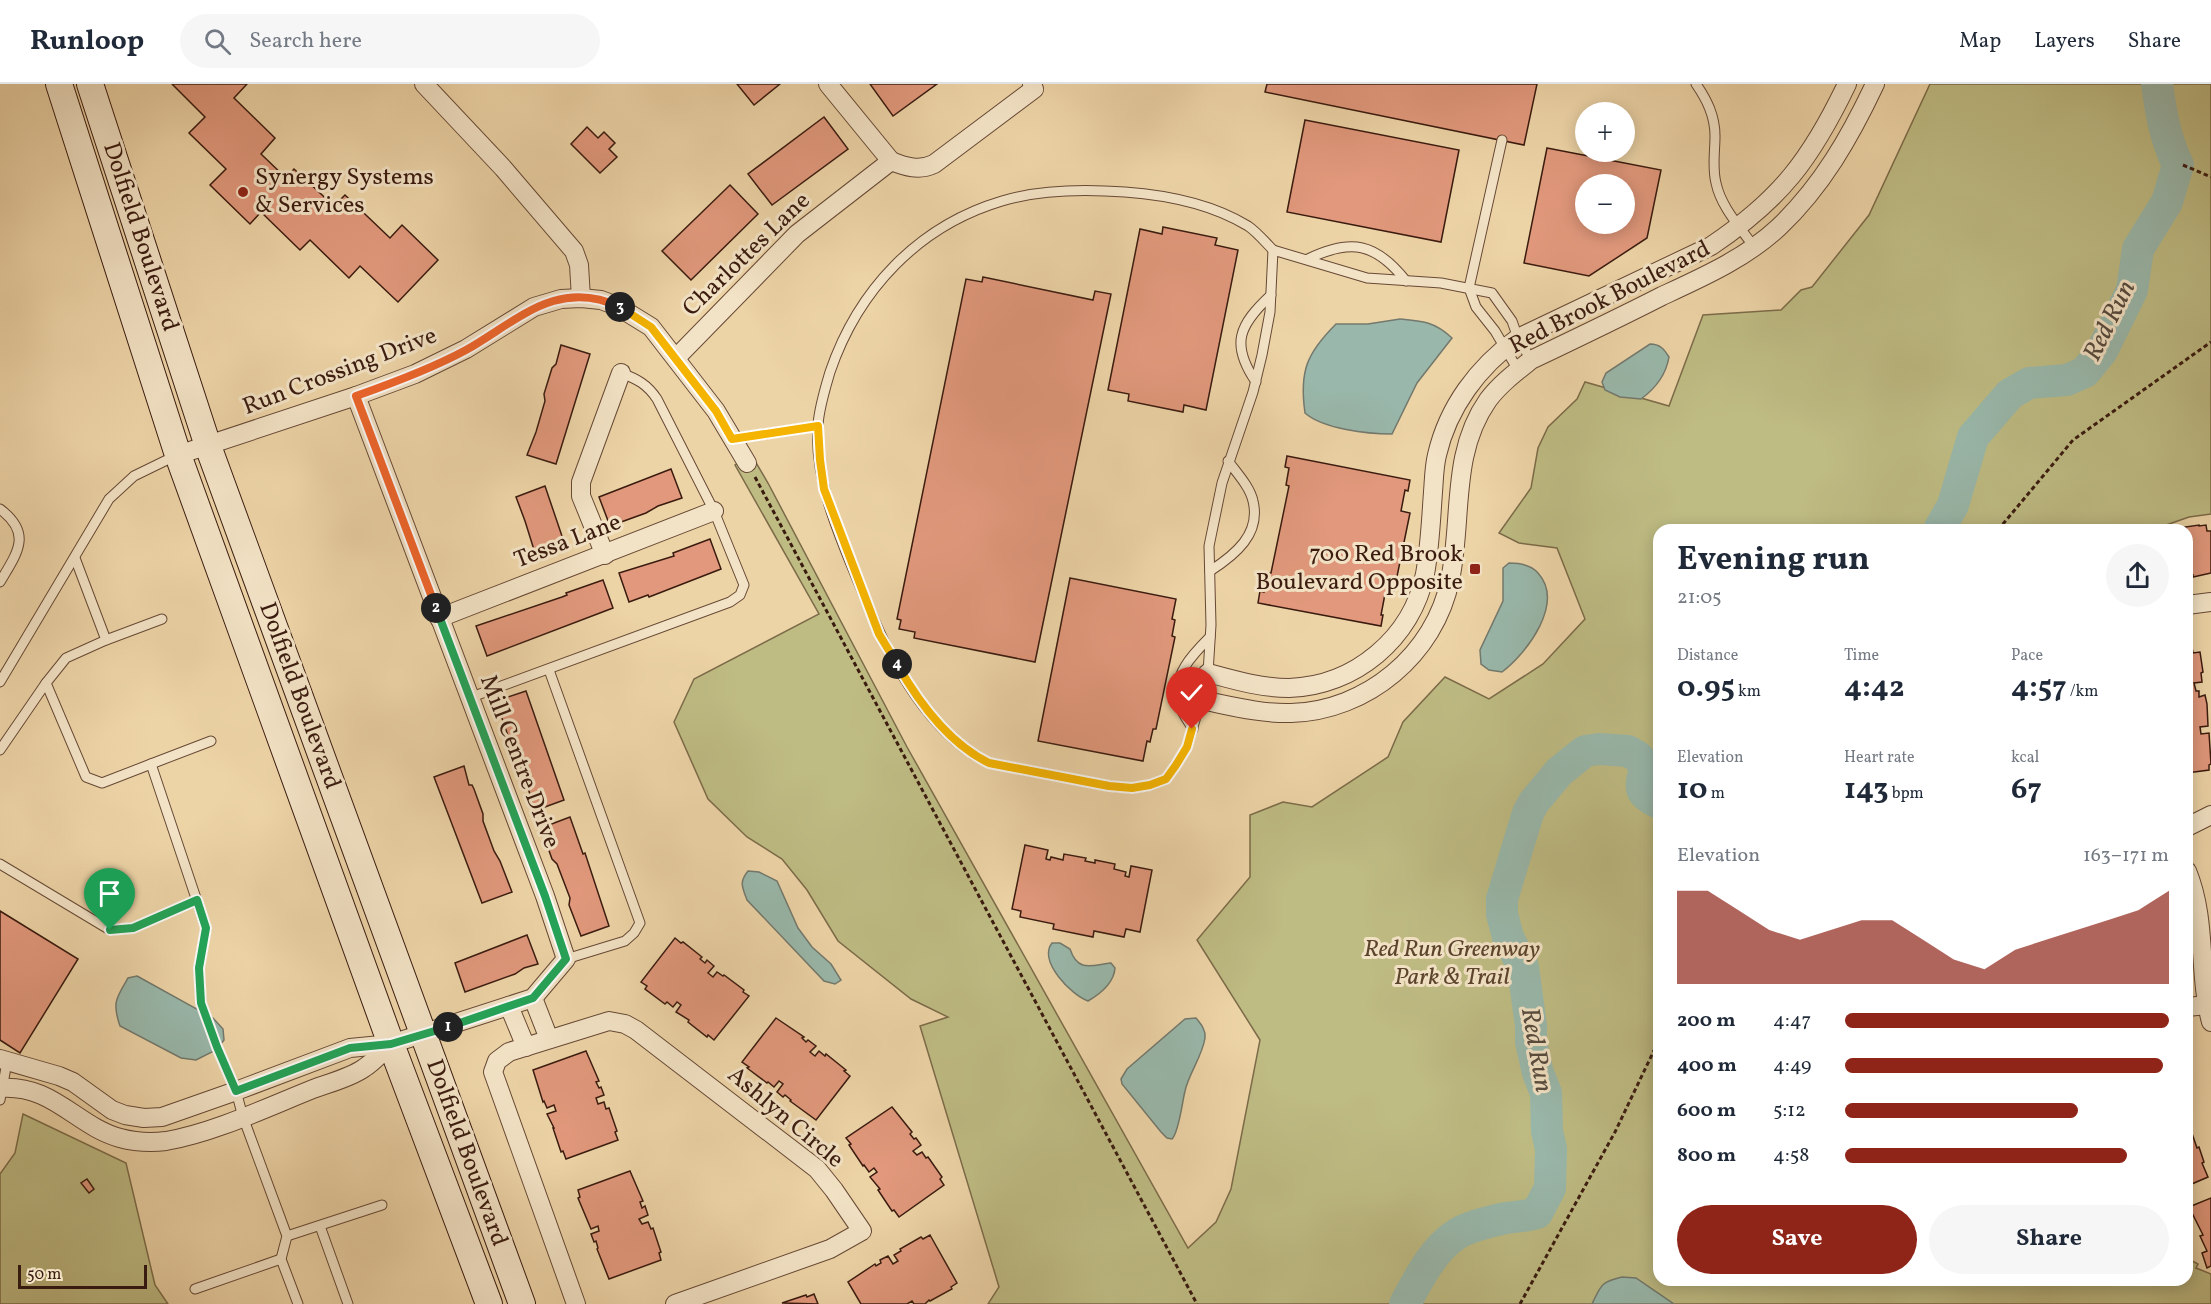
<!DOCTYPE html>
<meta charset="utf-8">
<style>
body{margin:0;font-family:Vollkorn,serif;background:#f6f6f7;color:#1f2937;height:100vh;display:flex;flex-direction:column;font-size:22px;white-space:nowrap}
*{box-sizing:border-box;margin:0}
p{font-size:20px;color:#747a83}
.icon{flex:none;width:33px;height:33px;fill:none;stroke:currentColor;stroke-width:2;stroke-linecap:round;stroke-linejoin:round}
.map{position:relative;flex:1;overflow:hidden}
.details{position:absolute;left:1653px;top:440px;width:540px;height:762px;display:flex;flex-direction:column;background:#fff;border-radius:18px;box-shadow:0 3px 15px #0003}
.details>*{flex:none}
.buttons{position:absolute;left:1575px;top:18px;display:grid;gap:12px}
.buttons a{display:grid;place-items:center;width:60px;height:60px;border-radius:50%;background:#fff;box-shadow:0 3px 15px #0003;font-size:30px}
.scale{position:absolute;left:18px;bottom:15px;width:129px;box-sizing:border-box;padding-left:6px;border:3px solid #3a1b0f;border-top:0;font-size:16px;line-height:21px;white-space:nowrap;color:#3a1b0f;-webkit-text-stroke:4px #f3e3c6;paint-order:stroke}
.pin{position:absolute;display:grid;place-items:center;width:51px;height:51px;color:#fff;margin:-62px -26px;border-radius:50% 50% 50% 0;rotate:-45deg;box-shadow:0 0 6px #0007}
.pin .icon{rotate:45deg}
.km{position:absolute;width:30px;height:30px;margin:-15px;border-radius:50%;background:#222;color:#fff;font-size:16px;line-height:30px;text-align:center}
.round{display:grid;place-items:center;flex:none;width:63px;height:63px;border-radius:32px;background:#f6f6f7}
.headline{display:flex;align-items:center;justify-content:space-between;height:102px;padding:0 24px}
h1{font-size:33px;font-weight:700;line-height:45px}
.metrics{display:grid;grid-template-columns:repeat(3,1fr);gap:9px;height:102px;padding:6px 24px}
.metrics div{display:grid;align-content:center}
.metrics b{font-size:30px;font-weight:700}
.metrics small{font-size:16px;font-weight:400}
.metrics p{font-size:16px}
.chart{height:168px;padding:12px 24px}
.chart p{display:flex;justify-content:space-between}
.chart svg{width:100%;height:108px;margin-top:6px;fill:#8f2418;opacity:.7}
.button{display:flex;gap:12px;margin-top:auto;padding:12px 24px}
.button a{flex:1;height:69px;border-radius:36px;background:#8f2418;color:#fff;font-size:24px;font-weight:700;line-height:69px;text-align:center}
.button a+a{background:#f6f6f7;color:#1f2937}
ul{padding:0 24px;list-style:none;font-size:20px}
li{display:grid;grid-template-columns:96px 72px 1fr;align-items:center;height:45px}
li i{height:15px;border-radius:8px;background:#8f2418}
header{display:flex;align-items:center;gap:36px;box-sizing:border-box;height:84px;padding:0 30px;background:#fff;border-bottom:2px solid #e0e1e3}
header strong{font-size:28px}
nav{display:flex;gap:33px;margin-inline-start:auto;font-size:21px}
.search{width:420px;height:54px;background:#f6f6f7;display:flex;align-items:center;gap:15px;box-sizing:border-box;padding:0 21px;border-radius:33px;color:#747a83;font-size:22px}
.map>svg:first-child{display:block}
.green{fill:#bebb83;stroke:#7c6b49;stroke-width:1.5}
.water{fill:#99b8ab;stroke:#73796d;stroke-width:1.5}
.lines{fill:none;stroke-linecap:round;stroke-linejoin:round}
.river{stroke:#99b8ab;stroke-width:32}
.building{fill:#e1987c;stroke:#3a1b0f;stroke-width:1.5;fill-rule:evenodd}
.service-casing{stroke:#674935;stroke-width:11}
.minor-casing{stroke:#674935;stroke-width:20}
.secondary-casing{stroke:#3a1b0f;stroke-width:28}
.path{stroke:#3a1b0f;stroke-width:3;stroke-dasharray:4.5 3;stroke-linecap:butt}
.service{stroke:#f3e3c6;stroke-width:9}
.minor{stroke:#f3e3c6;stroke-width:18}
.secondary{stroke:#f3e3c6;stroke-width:26}
.split-1-casing{stroke:#fff;stroke-width:12}
.split-2-casing{stroke:#fff;stroke-width:12}
.split-3-casing{stroke:#fff;stroke-width:12}
.split-4-casing{stroke:#fff;stroke-width:12}
.split-5-casing{stroke:#fff;stroke-width:12}
.split-1{stroke:#22a559;stroke-width:8}
.split-2{stroke:#22a559;stroke-width:8}
.split-3{stroke:#f0652b;stroke-width:8}
.split-4{stroke:#f5b400;stroke-width:8}
.split-5{stroke:#f5b400;stroke-width:8}
.poi-dot{fill:#8f2418;stroke:#f3e3c6;stroke-width:2}
.labels{text-anchor:middle;dominant-baseline:central;stroke-width:6;stroke-linejoin:round;paint-order:stroke}
.poi-label{font-size:24px;fill:#3a1b0f;stroke:#f3e3c6;text-anchor:start}
.street-label{font-size:24px;fill:#3a1b0f;stroke:#f3e3c6}
.park-label{font-size:24px;font-style:italic;fill:#5b432c;stroke:#f3e3c6}
.water-label{font-size:26px;font-style:italic;fill:#564a3e;stroke:#f3e3c6}
</style>
<header>
<strong>Runloop</strong>
<div class="search"><svg class="icon" aria-label="search" viewBox="0 0 24 24"><circle cx="10" cy="10" r="6"/><path d="M15 15l6 6"/></svg>Search here</div>
<nav><a>Map</a><a>Layers</a><a>Share</a></nav>
</header>
<div class="map">
<svg width="2211" height="1220" viewBox="0 0 2211 1220">
<rect width="100%" height="100%" fill="#edd4a7"/>
<filter id="stains"><feTurbulence type="fractalNoise" baseFrequency=".00333" numOctaves="4"/><feColorMatrix values="0 0 0 0 .2 0 0 0 0 .09 0 0 0 0 .02 0 0 0 .5 -.17"/></filter>
<radialGradient id="worn" r=".72"><stop offset=".6" stop-color="#630" stop-opacity="0"/><stop offset="1" stop-color="#630" stop-opacity=".3"/></radialGradient>
<g class="green">
<polygon points="1930,0 2211,0 2211,430 2189,433 2152,446 1659,446 1659,1196 2187,1196 2187,1174 2198,1180 2196,1184 2211,1190 2211,1220 988,1220 999,1203 920,942 948,933 911,915 838,857 807,806 782,775 747,753 708,715 674,638 694,595 819,530 735,381 751,370 768,399 907,663 1188,1164 1216,1138 1231,1105 1260,956 1197,856 1250,793 1250,731 1283,718 1312,723 1388,673 1403,638 1445,593 1489,615 1543,580 1585,535 1557,464 1519,459 1499,449 1531,404 1538,364 1548,343 1577,315 1585,298 1669,322 1703,231 1781,226 1801,206 1812,203 1869,131"/>
<polygon points="23,1030 126,1079 155,1201 168,1220 0,1220 0,1090 15,1069"/>
</g>
<g class="water">
<path d="M1400,235C1423,237 1435,238 1452,254L1417,299L1392,350C1368,350 1323,345 1305,329C1299,287 1307,269 1336,240H1368Z"/>
<path d="M1650,260C1660,260 1664,265 1669,273C1666,291 1656,304 1641,315L1620,313L1605,306L1602,298L1606,289Z"/>
<path d="M1509,479C1520,479 1531,481 1538,489C1565,519 1527,569 1502,588L1489,586L1481,580L1480,566L1503,517V484Z"/>
<path d="M748,787L759,788L777,797L798,844L812,863L831,880L841,896L835,900L824,897L747,816C742,803 739,798 748,787Z"/>
<path d="M1052,859H1060L1070,865C1078,889 1092,881 1111,879L1115,884C1114,899 1100,910 1088,917C1071,911 1038,877 1052,859Z"/>
<path d="M137,892L213,934L223,945L224,956L216,966L196,976L181,974L120,942C112,919 116,914 128,894Z"/>
<path d="M1196,934C1201,940 1206,946 1205,954C1202,973 1189,989 1185,1007C1182,1019 1179,1048 1172,1055L1167,1054L1161,1048L1122,1000L1121,995L1127,985L1185,935Z"/>
<path d="M1622,1193L1636,1194L1674,1220H1592C1601,1201 1601,1198 1622,1193Z"/>
</g>
<g class="lines">
<g class="river">
<path d="M1939,446L1953,421L1973,353L2010,310L2029,299L2067,296L2085,288L2102,267L2132,206L2138,165L2167,118L2178,81C2165,54 2161,29 2157,0"/>
<path d="M1405,1220C1418,1196 1433,1165 1457,1150C1470,1142 1486,1139 1501,1135C1513,1132 1525,1133 1537,1129L1550,1104L1551,1065L1547,1047L1546,1009L1538,989L1531,958V942L1523,883L1508,853L1502,830V815L1528,729L1534,718L1559,688L1585,667L1599,665L1628,667L1638,673L1645,681C1642,703 1635,708 1659,719"/>
</g>
</g>
<g class="building">
<polygon points="172,0 247,0 234,14 275,54 261,70 286,94 294,85 334,122 345,111 390,154 402,141 438,176 398,218 360,182 349,194 310,156 300,166 261,128 250,140 210,101 226,85 189,49 205,33"/>
<polygon points="737,0 780,0 754,21"/>
<polygon points="870,0 937,0 893,32"/>
<polygon points="1267,0 1537,0 1524,61 1265,8"/>
<polygon points="824,33 848,65 772,121 748,90"/>
<polygon points="1305,36 1459,66 1441,158 1287,128"/>
<polygon points="587,43 598,54 604,48 615,59 609,65 617,73 600,89 571,60"/>
<path d="M1547,64L1661,86L1647,154L1589,192L1524,179ZM1586,100H1624V140H1586Z"/>
<polygon points="730,101 758,130 691,196 662,167"/>
<polygon points="1163,143 1217,154 1215,161 1238,166 1206,326 1184,321 1183,328 1128,317 1129,310 1108,306 1140,145 1162,150"/>
<polygon points="983,193 1093,216 1095,207 1111,210 1035,578 914,554 915,548 899,545 901,536 897,535 966,195 982,198"/>
<polygon points="561,261 590,270 556,380 527,371 536,348 545,317 544,310 552,284 556,280"/>
<polygon points="1287,372 1410,396 1408,407 1405,406 1401,427 1410,429 1393,512 1385,510 1381,531 1383,531 1381,542 1258,519 1260,507 1264,508 1268,489 1271,489 1289,402 1286,401 1289,384 1285,383"/>
<polygon points="671,385 682,414 658,422 646,429 610,442 599,413"/>
<polygon points="545,402 564,458 535,469 525,437 516,413"/>
<polygon points="2199,441 2199,442 2206,441 2207,447 2211,447 2211,489 2193,493 2193,491 2187,492 2187,446 2183,446 2186,445 2185,443"/>
<polygon points="710,455 721,485 649,513 648,511 629,518 619,489 674,472 673,469"/>
<polygon points="1070,494 1176,515 1172,535 1175,536 1172,552 1175,553 1156,645 1153,645 1150,658 1147,657 1143,677 1038,657"/>
<polygon points="603,496 613,524 487,572 476,542 562,513 567,511 566,509"/>
<polygon points="2192,563 2193,569 2200,568 2203,588 2201,589 2202,598 2194,599 2196,607 2199,607 2199,613 2205,611 2207,620 2208,642 2200,643 2201,650 2209,649 2211,680 2209,681 2209,686 2187,689 2187,564"/>
<polygon points="526,607 564,716 534,727 526,695 515,672 496,617"/>
<polygon points="464,682 469,701 472,701 474,705 483,730 483,737 494,767 500,777 512,808 482,819 434,693"/>
<polygon points="570,733 583,770 585,769 609,842 581,852 569,821 570,814 557,780 552,775 541,744"/>
<polygon points="1025,761 1048,766 1046,775 1050,776 1051,773 1063,776 1064,770 1086,774 1085,777 1095,779 1095,776 1115,780 1114,785 1126,788 1125,792 1129,793 1131,782 1152,786 1140,848 1126,845 1124,853 1094,847 1093,853 1053,845 1054,840 1020,833 1021,827 1012,825"/>
<polygon points="0,827 78,875 20,969 0,956"/>
<polygon points="527,851 538,880 524,884 515,890 465,908 455,879"/>
<polygon points="675,854 681,859 683,858 702,873 700,875 705,879 707,876 714,882 708,889 713,893 717,888 723,892 724,891 744,906 743,908 749,912 714,956 708,951 707,953 688,938 689,936 676,928 681,921 677,918 673,923 667,918 665,920 645,905 647,902 641,898"/>
<polygon points="776,934 804,953 802,954 806,958 808,956 816,962 810,968 815,972 819,967 825,972 826,970 846,986 844,987 850,992 816,1036 790,1017 791,1016 785,1011 783,1013 777,1008 783,1000 779,997 774,1003 768,998 767,999 747,984 749,983 742,978"/>
<polygon points="586,967 599,997 596,998 599,1004 601,1003 604,1011 596,1014 598,1020 604,1018 606,1025 609,1024 617,1047 615,1048 618,1056 566,1075 563,1067 561,1068 553,1044 554,1044 547,1030 556,1027 554,1021 547,1024 544,1017 543,1018 533,986"/>
<polygon points="892,1023 912,1048 910,1050 914,1055 916,1054 921,1061 913,1067 917,1071 922,1068 926,1074 928,1073 942,1093 940,1095 944,1101 899,1133 894,1126 892,1127 878,1106 880,1105 870,1093 877,1088 874,1084 869,1088 864,1081 863,1082 849,1061 851,1060 846,1054"/>
<polygon points="2187,1035 2197,1064 2199,1063 2204,1078 2202,1079 2208,1093 2187,1102"/>
<polygon points="630,1087 643,1117 640,1118 642,1124 645,1122 648,1131 639,1135 642,1140 648,1138 651,1145 653,1144 661,1168 659,1169 661,1176 609,1195 597,1165 598,1164 596,1157 594,1158 591,1150 599,1147 598,1142 591,1145 578,1114 580,1113 578,1106"/>
<polygon points="87,1095 94,1105 89,1109 81,1099"/>
<polygon points="2211,1114 2211,1182 2207,1184 2202,1169 2207,1167 2200,1152 2203,1151 2189,1123"/>
<polygon points="930,1151 957,1199 951,1203 952,1205 930,1217 929,1216 925,1220 914,1220 912,1217 907,1220 861,1220 848,1198 875,1180 876,1182 881,1179 880,1176 888,1172 893,1180 898,1177 894,1171 901,1167 900,1165 921,1153 923,1155"/>
<polygon points="814,1210 818,1220 782,1219 806,1211 807,1213"/>
</g>
<g class="lines">
<defs>
<g id="service">
<path d="M1696,0C1707,16 1715,32 1715,52C1715,68 1712,83 1716,99C1721,123 1740,143 1754,163"/>
<polyline points="1502,56 1469,204 1476,223 1495,247 1518,286"/>
<path d="M1308,175C1351,154 1376,159 1406,197"/>
<path d="M1256,298C1230,260 1239,241 1271,211"/>
<polyline points="732,355 818,342"/>
<path d="M0,425C33,450 17,469 0,498"/>
<polyline points="75,474 106,556 66,574 46,599 86,693 102,699 151,680 206,844 199,884 201,919 217,963 236,1007 243,1033 287,1152 281,1175 298,1220"/>
<path d="M1210,487C1235,471 1261,450 1253,417C1250,403 1237,389 1228,377"/>
<polyline points="106,556 162,535"/>
<polyline points="549,586 640,839 634,849 625,857 566,875"/>
<polyline points="1208,589 1211,541 1209,462 1222,399 1253,308 1262,271 1270,228 1273,166 1367,194 1441,199 1492,209 1512,237 1518,254 1531,276"/>
<polyline points="0,598 109,415 134,392 175,372"/>
<path d="M469,614L730,518L740,511L744,501L714,427L657,315C647,300 637,295 621,289"/>
<path d="M1201,616L1187,663L1176,681L1166,695L1151,701L1132,704L1109,702L989,679C931,651 891,579 868,521C846,467 813,400 818,341C819,324 825,305 830,288C858,206 918,142 1002,117C1041,105 1084,105 1125,108C1166,111 1212,120 1248,142C1257,148 1265,158 1273,166"/>
<path d="M1193,645C1188,637 1181,628 1179,619C1171,592 1193,570 1210,553"/>
<polyline points="0,666 46,599"/>
<polyline points="151,680 211,657"/>
<polyline points="0,780 110,846 133,844 197,816"/>
<polyline points="0,1016 7,978"/>
<polyline points="320,1142 348,1220"/>
<polyline points="287,1152 382,1121"/>
<polyline points="195,1205 281,1175"/>
</g>
<g id="minor">
<polyline points="424,0 503,84 574,167 579,181 581,214"/>
<polyline points="828,0 891,77"/>
<path d="M1847,0C1811,75 1781,115 1711,162L1518,254C1478,283 1448,323 1437,371C1434,383 1434,396 1433,408C1431,435 1430,463 1425,490C1412,554 1355,602 1289,604C1261,604 1234,596 1208,589L1201,616C1231,622 1261,630 1291,629C1367,627 1435,570 1450,496C1463,435 1450,370 1488,316C1500,300 1516,288 1531,276C1575,255 1619,234 1662,212C1703,193 1746,174 1779,143C1822,102 1850,53 1875,0"/>
<path d="M676,274L797,150L891,77C906,83 919,87 934,80L1034,5L1032,0"/>
<polyline points="178,371 356,312 415,290 466,265 534,223 561,215 581,214 601,216 617,222 651,243 716,327 747,379"/>
<polyline points="605,471 581,412 581,398 621,289"/>
<polyline points="2187,521 2211,518"/>
<polyline points="439,534 714,427"/>
<polyline points="2187,743 2211,731"/>
<path d="M2187,787C2207,835 2198,889 2211,938"/>
<polyline points="533,914 549,955"/>
<polyline points="509,922 526,963"/>
<polyline points="2187,923 2207,921"/>
<polyline points="0,975 59,992 73,998 112,1026 125,1031 144,1034 162,1033 236,1007 350,964 391,960 533,914 566,875 545,812 356,312"/>
<path d="M0,1004C53,1000 76,1042 120,1054C135,1058 151,1059 166,1057C213,1049 268,1023 313,1005C329,999 350,994 364,984C374,978 382,968 391,960"/>
<polyline points="576,1220 493,988 497,977 509,968 609,937 625,940 636,946 817,1085 834,1106 862,1147 830,1165 675,1220"/>
</g>
<g id="secondary">
<polyline points="59,0 178,371 391,960 489,1220"/>
<polyline points="90,0 208,362 522,1220"/>
</g>
</defs>
<use href="#service" class="service-casing"/>
<use href="#minor" class="minor-casing"/>
<use href="#secondary" class="secondary-casing"/>
<g class="path">
<polyline points="2183,81 2211,93"/>
<polyline points="755,393 1197,1220"/>
<polyline points="1998,446 2073,356 2211,258"/>
<polyline points="1520,1220 1615,1048 1659,956"/>
</g>
<use href="#service" class="service"/>
<use href="#minor" class="minor"/>
<use href="#secondary" class="secondary"/>
</g>
<g class="lines">
<defs>
<polyline id="split-1" points="110,846 133,844 197,816 206,844 199,884 201,919 217,963 236,1007 350,964 391,960 448,943"/>
<polyline id="split-2" points="436,524 545,812 566,875 533,914 448,943"/>
<path id="split-3" d="M436,524L356,312C393,299 431,285 466,266C516,238 557,193 620,223"/>
<polyline id="split-4" points="620,223 651,243 716,327 732,355 818,342 820,376 824,405 879,550 897,580"/>
<path id="split-5" d="M897,580C919,619 948,659 989,679L1109,702L1132,704L1150,701L1166,695L1176,681L1187,663L1192,645"/>
</defs>
<use href="#split-1" class="split-1-casing"/>
<use href="#split-2" class="split-2-casing"/>
<use href="#split-3" class="split-3-casing"/>
<use href="#split-4" class="split-4-casing"/>
<use href="#split-5" class="split-5-casing"/>
<use href="#split-1" class="split-1"/>
<use href="#split-2" class="split-2"/>
<use href="#split-3" class="split-3"/>
<use href="#split-4" class="split-4"/>
<use href="#split-5" class="split-5"/>
</g>
<g class="poi-dot">
<circle cx="243" cy="108" r="6"/>
<rect x="1469" y="479" width="12" height="12" rx="3"/>
</g>
<g class="labels">
<g class="poi-label">
<text x="255" y="94">Synergy Systems<tspan x="255" dy="28">&amp; Services</tspan></text>
<text x="1463" y="471" text-anchor="end">700 Red Brook<tspan x="1463" dy="28">Boulevard Opposite</tspan></text>
</g>
<g class="street-label">
<text transform="translate(140 153) rotate(72)">Dolfield Boulevard</text>
<text transform="translate(747 171) rotate(-44)">Charlottes Lane</text>
<text transform="translate(1610 214) rotate(-27)">Red Brook Boulevard</text>
<text transform="translate(340 288) rotate(-21)">Run Crossing Drive</text>
<text transform="translate(568 458) rotate(-21)">Tessa Lane</text>
<text transform="translate(299 612) rotate(70)">Dolfield Boulevard</text>
<text transform="translate(519 678) rotate(69)">Mill Centre Drive</text>
<text transform="translate(785 1034) rotate(40)">Ashlyn Circle</text>
<text transform="translate(466 1069) rotate(70)">Dolfield Boulevard</text>
</g>
<g class="park-label">
<text x="1452" y="866">Red Run Greenway<tspan x="1452" dy="28">Park &amp; Trail</tspan></text>
</g>
<g class="water-label">
<text transform="translate(2110 237) rotate(-64)">Red Run</text>
<text transform="translate(1536 966) rotate(80)">Red Run</text>
</g>
</g>
<rect width="100%" height="100%" filter="url(#stains)"/>
<rect width="100%" height="100%" fill="url(#worn)"/>
</svg>
<div class="buttons">
<a>+</a>
<a>−</a>
</div>
<div class="scale">50 m</div>
<div class="pin" style="left:110px;top:846px;background:#1e9e55"><svg class="icon" aria-label="arrive" viewBox="0 0 24 24"><path d="M6 21V4h12l-3 4 3 4H6"/></svg></div>
<div class="pin" style="left:1192px;top:645px;background:#d93025"><svg class="icon" aria-label="check" viewBox="0 0 24 24"><path d="M5 12l5 5 9-10"/></svg></div>
<b class="km" style="left:448px;top:943px">1</b>
<b class="km" style="left:436px;top:524px">2</b>
<b class="km" style="left:620px;top:223px">3</b>
<b class="km" style="left:897px;top:580px">4</b>
<section class="details">
<div class="headline"><div><h1>Evening run</h1><p>21:05</p></div><a class="round"><svg class="icon" aria-label="share" viewBox="0 0 24 24"><path d="M12 15V3M7 8l5-5 5 5M5 13v7h14v-7"/></svg></a></div>
<div class="metrics">
<div><p>Distance</p><b>0.95<small> km</small></b></div>
<div><p>Time</p><b>4:42</b></div>
<div><p>Pace</p><b>4:57<small> /km</small></b></div>
</div>
<div class="metrics">
<div><p>Elevation</p><b>10<small> m</small></b></div>
<div><p>Heart rate</p><b>143<small> bpm</small></b></div>
<div><p>kcal</p><b>67</b></div>
</div>
<div class="chart"><p><span>Elevation</span>163–171 m</p>
<svg viewBox="0 0 160 44" preserveAspectRatio="none"><path d="M0 44V6L10 6L20 14L30 22L40 26L50 22L60 18L70 18L80 26L90 34L100 38L110 30L120 26L130 22L140 18L150 14L160 6V44z"/></svg>
</div>
<ul>
<li><b>200 m</b>4:47<i style="width:100%"></i></li>
<li><b>400 m</b>4:49<i style="width:98%"></i></li>
<li><b>600 m</b>5:12<i style="width:72%"></i></li>
<li><b>800 m</b>4:58<i style="width:87%"></i></li>
</ul>
<div class="button"><a>Save</a><a>Share</a></div>
</section>
</div>
